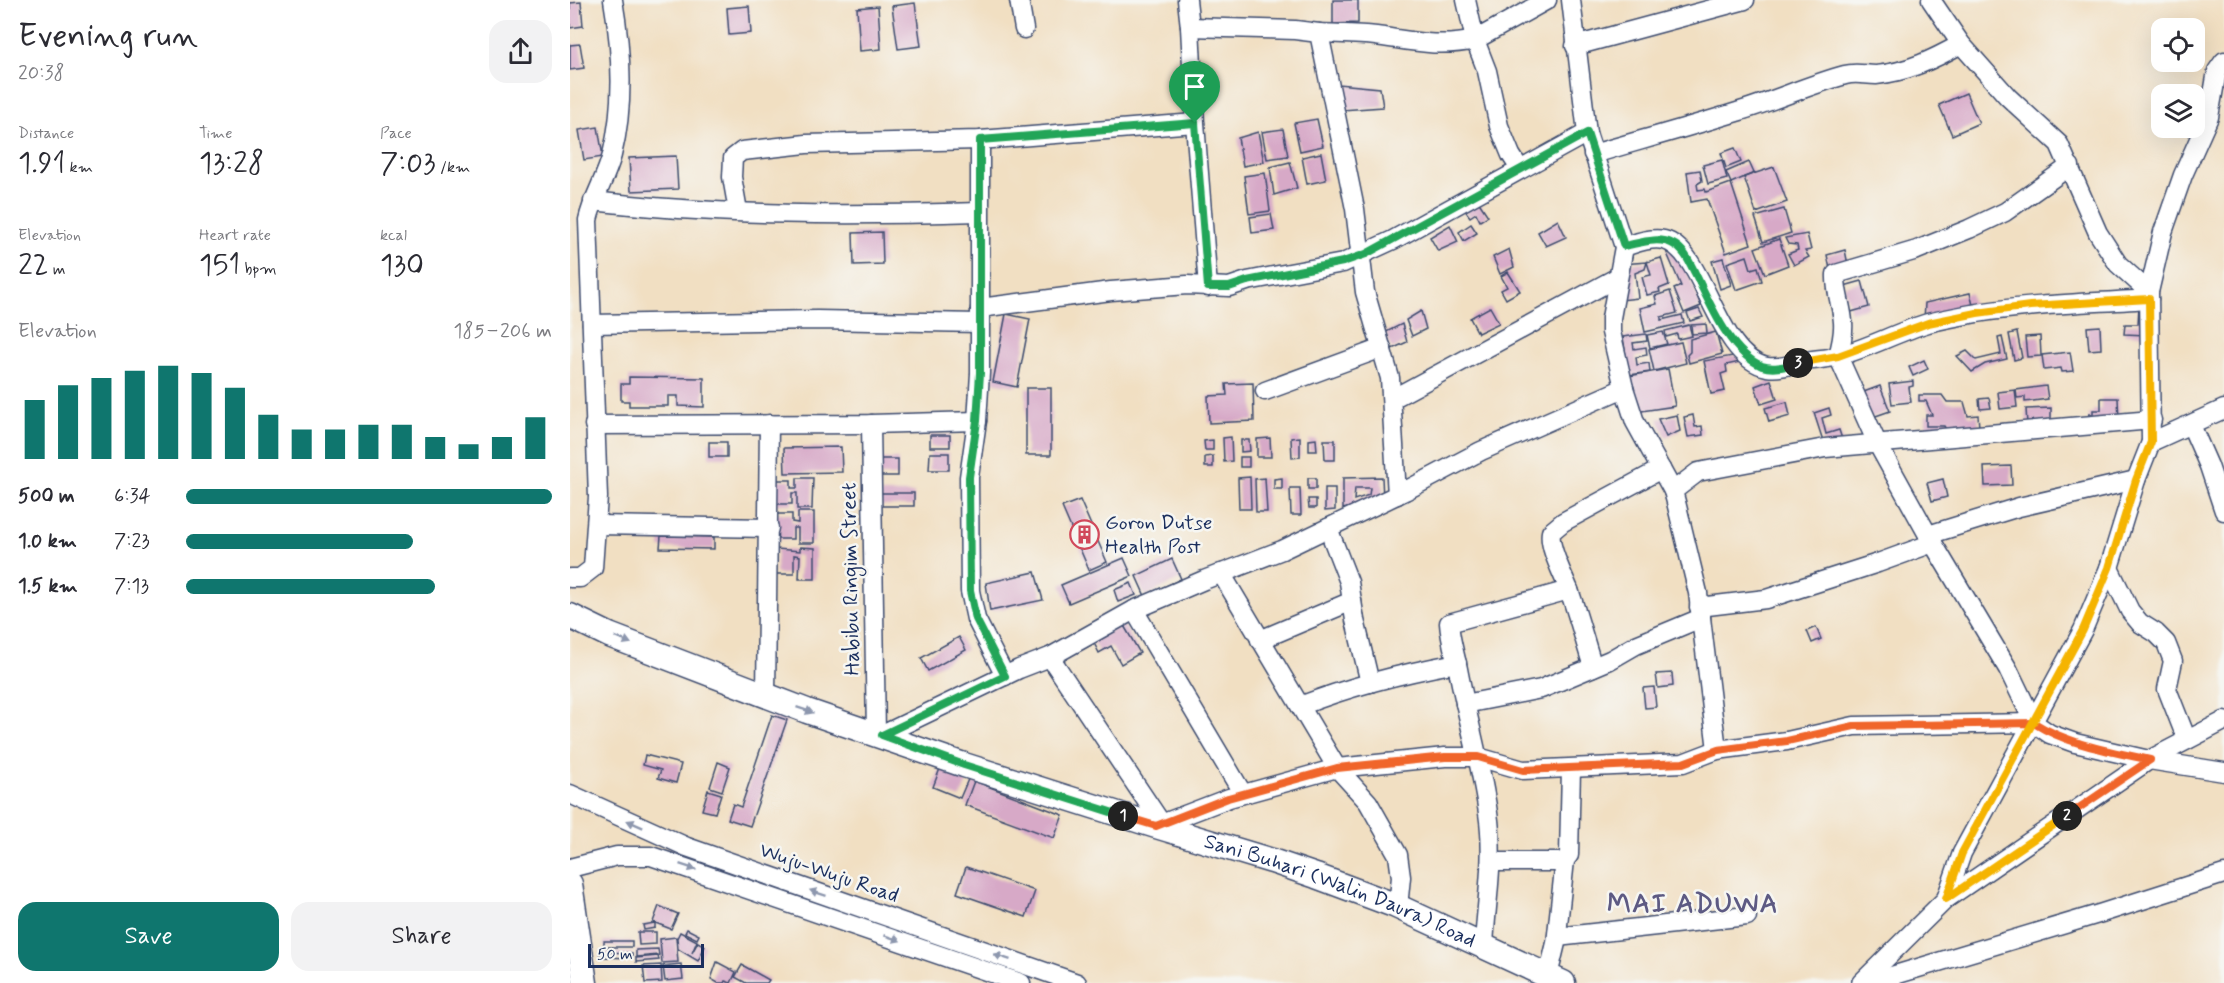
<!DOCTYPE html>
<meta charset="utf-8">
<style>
body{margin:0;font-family:Mynerve,sans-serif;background:#f2f2f3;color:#2b2b33;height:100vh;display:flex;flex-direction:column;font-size:22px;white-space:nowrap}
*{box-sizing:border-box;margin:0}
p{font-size:20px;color:#7c7c81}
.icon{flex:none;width:33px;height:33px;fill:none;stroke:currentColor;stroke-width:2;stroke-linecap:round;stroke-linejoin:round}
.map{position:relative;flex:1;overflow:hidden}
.drawer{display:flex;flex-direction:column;background:#fff;width:570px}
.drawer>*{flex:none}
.fabs{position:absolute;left:1581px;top:18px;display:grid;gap:12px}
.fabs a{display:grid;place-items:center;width:54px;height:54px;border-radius:12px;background:#fff;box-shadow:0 6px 24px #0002;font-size:30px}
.scale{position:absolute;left:18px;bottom:15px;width:116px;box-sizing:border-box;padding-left:6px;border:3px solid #1b2f5e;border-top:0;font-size:16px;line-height:21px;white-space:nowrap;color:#1b2f5e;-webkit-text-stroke:4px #f6f6f2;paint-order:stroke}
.pin{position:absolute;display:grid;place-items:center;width:51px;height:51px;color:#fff;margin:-62px -26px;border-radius:50% 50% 50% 0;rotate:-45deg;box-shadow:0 0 6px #0007}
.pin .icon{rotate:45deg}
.km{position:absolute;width:30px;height:30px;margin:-15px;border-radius:50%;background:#222;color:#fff;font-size:16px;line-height:30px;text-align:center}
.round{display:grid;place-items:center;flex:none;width:63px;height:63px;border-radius:18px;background:#f2f2f3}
.overview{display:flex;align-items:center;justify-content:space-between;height:102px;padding:0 18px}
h1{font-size:33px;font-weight:600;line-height:45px}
.figures{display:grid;grid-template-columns:repeat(3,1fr);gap:9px;height:102px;padding:6px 18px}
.figures div{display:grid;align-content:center}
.figures b{font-size:30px;font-weight:600}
.figures small{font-size:16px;font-weight:400}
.figures p{font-size:16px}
.chart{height:168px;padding:12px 18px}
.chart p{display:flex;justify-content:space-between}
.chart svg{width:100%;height:108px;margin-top:6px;stroke:#0f766e;stroke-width:6}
.action{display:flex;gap:12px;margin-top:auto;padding:12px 18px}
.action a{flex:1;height:69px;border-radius:18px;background:#0f766e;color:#fff;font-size:24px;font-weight:600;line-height:69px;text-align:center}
.action a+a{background:#f2f2f3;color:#2b2b33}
ul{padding:0 18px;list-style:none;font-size:20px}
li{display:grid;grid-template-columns:96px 72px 1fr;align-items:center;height:45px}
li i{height:15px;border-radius:8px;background:#0f766e}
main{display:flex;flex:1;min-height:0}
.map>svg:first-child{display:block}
.building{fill:#d7a9c7;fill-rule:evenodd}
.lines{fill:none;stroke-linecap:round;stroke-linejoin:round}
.street-casing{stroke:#3b496d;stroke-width:21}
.secondary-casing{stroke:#3b496d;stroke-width:27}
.street{stroke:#fff;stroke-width:18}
.secondary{stroke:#fff;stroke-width:24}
.oneway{fill:#8d97ae}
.split-1-casing{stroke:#fff;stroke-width:12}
.split-2-casing{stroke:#fff;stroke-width:12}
.split-3-casing{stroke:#fff;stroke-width:12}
.split-4-casing{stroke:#fff;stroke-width:12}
.split-1{stroke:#22a559;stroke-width:8}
.split-2{stroke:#f0652b;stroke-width:8}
.split-3{stroke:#f5b400;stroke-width:8}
.split-4{stroke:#22a559;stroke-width:8}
.labels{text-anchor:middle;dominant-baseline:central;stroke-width:5;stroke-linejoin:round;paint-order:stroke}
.poi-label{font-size:21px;fill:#1b2f5e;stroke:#f6f6f2;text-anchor:start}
.street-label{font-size:21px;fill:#1b2f5e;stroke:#f6f6f2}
.district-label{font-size:27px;font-weight:bold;letter-spacing:1.5px;fill:#5d5a83;stroke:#f6f6f2}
</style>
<main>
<section class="drawer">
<div class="overview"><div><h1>Evening run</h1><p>20:38</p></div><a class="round"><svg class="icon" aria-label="share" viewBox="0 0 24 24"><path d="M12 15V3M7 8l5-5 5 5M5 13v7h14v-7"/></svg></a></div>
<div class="figures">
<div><p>Distance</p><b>1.91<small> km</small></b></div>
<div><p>Time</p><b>13:28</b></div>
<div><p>Pace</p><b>7:03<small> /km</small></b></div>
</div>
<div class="figures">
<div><p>Elevation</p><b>22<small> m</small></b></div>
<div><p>Heart rate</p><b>151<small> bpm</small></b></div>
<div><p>kcal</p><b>130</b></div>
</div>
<div class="chart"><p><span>Elevation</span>185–206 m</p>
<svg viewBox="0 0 160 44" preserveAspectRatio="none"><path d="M5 44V20M15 44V14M25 44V11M35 44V8M45 44V6M55 44V9M65 44V15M75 44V26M85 44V32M95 44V32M105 44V30M115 44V30M125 44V35M135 44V38M145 44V35M155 44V27"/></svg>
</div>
<ul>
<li><b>500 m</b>6:34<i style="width:100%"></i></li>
<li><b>1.0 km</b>7:23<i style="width:62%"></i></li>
<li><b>1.5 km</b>7:13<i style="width:68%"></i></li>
</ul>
<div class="action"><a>Save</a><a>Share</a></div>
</section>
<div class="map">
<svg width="1654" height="983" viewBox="0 0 1654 983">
<rect width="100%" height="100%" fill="#f6f6f2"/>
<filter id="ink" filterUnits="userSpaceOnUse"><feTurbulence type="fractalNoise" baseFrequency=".0167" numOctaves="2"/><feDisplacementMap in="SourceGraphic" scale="12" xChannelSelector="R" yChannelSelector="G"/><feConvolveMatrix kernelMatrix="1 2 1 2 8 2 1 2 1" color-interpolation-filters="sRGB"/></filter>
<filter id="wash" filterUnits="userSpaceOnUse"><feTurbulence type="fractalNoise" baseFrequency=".008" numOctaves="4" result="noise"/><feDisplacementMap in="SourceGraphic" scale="24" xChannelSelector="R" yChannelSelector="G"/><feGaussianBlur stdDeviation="1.35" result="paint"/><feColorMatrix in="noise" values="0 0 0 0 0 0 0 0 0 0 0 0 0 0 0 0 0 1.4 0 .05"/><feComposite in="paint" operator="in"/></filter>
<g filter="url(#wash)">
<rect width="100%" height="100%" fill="#f1dfc2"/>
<g id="blocks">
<g class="building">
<polygon points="763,0 788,0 788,23 763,24"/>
<polygon points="11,2 13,26 0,28 0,3"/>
<polygon points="345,3 351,46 328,49 322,6"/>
<polygon points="179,6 181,33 159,35 157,8"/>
<polygon points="308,6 311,49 290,51 287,8"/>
<polygon points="10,44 14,68 0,70 0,45"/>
<polygon points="768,84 810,88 813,107 772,110"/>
<polygon points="1396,93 1409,123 1382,135 1369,105"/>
<polygon points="747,119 753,146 730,151 724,123"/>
<polygon points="28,127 33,157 14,160 9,130"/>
<polygon points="713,129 718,156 697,159 692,132"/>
<polygon points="688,132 694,162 673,166 668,138"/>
<polygon points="1165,148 1171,162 1156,168 1151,153"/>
<polygon points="751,153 756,180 737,184 732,157"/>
<polygon points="106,156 108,189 61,191 59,158"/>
<polygon points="1152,160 1157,179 1138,184 1133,165"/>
<polygon points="720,162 727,188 704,195 700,167"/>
<polygon points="1179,162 1184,173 1161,183 1156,172"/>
<polygon points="1204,167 1217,202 1186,213 1174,177"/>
<polygon points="1130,170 1132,181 1127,184 1128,190 1135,189 1136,192 1161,183 1181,244 1156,253 1137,199 1121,202 1117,172"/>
<polygon points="695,173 700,211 679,214 674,176"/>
<polygon points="908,201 918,216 910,221 906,213 900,217 894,209"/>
<polygon points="1214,209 1221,233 1193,242 1185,217"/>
<polygon points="701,214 704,230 682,233 680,217"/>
<polygon points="988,220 996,237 976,246 968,232"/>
<polygon points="901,224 907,233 894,241 889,232"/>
<polygon points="880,225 888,242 868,251 860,237"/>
<polygon points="312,232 313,264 284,265 283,233"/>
<polygon points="1237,234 1241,250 1235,251 1239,257 1224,265 1218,254 1228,250 1227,245 1218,244 1215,238"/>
<polygon points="1209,239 1218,265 1195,274 1185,248"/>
<polygon points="939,249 944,267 930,274 923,257"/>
<polygon points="1108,250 1131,306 1114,313 1104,289 1111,286 1096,251"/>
<polygon points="1275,250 1278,265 1260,269 1257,255"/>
<polygon points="1177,256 1181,269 1188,267 1192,281 1166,290 1157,263"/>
<polygon points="1091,258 1099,285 1089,289 1090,292 1077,295 1072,277 1081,275 1077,262 1075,269 1065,273 1068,298 1051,300 1052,264 1077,262"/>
<polygon points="1153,258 1161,285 1150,289 1142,261"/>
<polygon points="938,272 950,291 936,299 931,290 937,287 931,276"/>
<polygon points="1292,281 1299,307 1281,312 1274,286"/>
<polygon points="1100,291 1107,313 1091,317 1091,320 1112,315 1114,323 1075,332 1070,308 1087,304 1085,296"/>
<polygon points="1400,293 1404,309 1354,320 1355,303"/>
<polygon points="1569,305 1579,306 1577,335 1554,334 1555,324 1568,324"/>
<polygon points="920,307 929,323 908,333 900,318"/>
<polygon points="1129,309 1133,317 1120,321 1117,313"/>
<polygon points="851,311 856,329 842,336 836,320"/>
<polygon points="436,314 460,319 447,387 423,382"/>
<polygon points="832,324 837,342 822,349 816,332"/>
<polygon points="1136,324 1137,333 1122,334 1121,325"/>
<polygon points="1119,325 1122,336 1108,339 1107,334 1096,337 1095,331"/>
<polygon points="1530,326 1531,349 1519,350 1517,327"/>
<polygon points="1093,332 1097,344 1080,348 1077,335"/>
<polygon points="1146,332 1152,354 1119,363 1117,355 1120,352 1120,339"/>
<polygon points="1447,332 1452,358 1444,360 1439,334"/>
<polygon points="1076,334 1077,341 1063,343 1064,349 1076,347 1077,355 1066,357 1067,365 1079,363 1080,372 1059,375 1053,337"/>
<polygon points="1470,336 1471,356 1457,357 1455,337"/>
<polygon points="1432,337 1437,359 1415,364 1402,372 1387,356 1397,351 1406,360 1431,354 1428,338"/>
<polygon points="1111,342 1116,363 1084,371 1079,349"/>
<polygon points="1500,352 1503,371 1492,372 1491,368 1474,370 1472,355"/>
<polygon points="1168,355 1170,362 1156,365 1157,372 1151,374 1155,391 1141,394 1134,361"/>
<polygon points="1354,360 1358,369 1343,376 1339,367"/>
<polygon points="1098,369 1105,406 1065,412 1059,376"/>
<polygon points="59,377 134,378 134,407 108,406 108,396 98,396 98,406 59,406 59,401 51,401 51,384 59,384"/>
<polygon points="1201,380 1207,399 1191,404 1185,386"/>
<polygon points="1343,381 1343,386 1339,387 1341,402 1322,404 1319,384"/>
<polygon points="683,383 684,421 639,423 638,396 657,395 656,384"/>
<polygon points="1310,386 1320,411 1300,418 1291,393"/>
<polygon points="1476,386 1478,399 1455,402 1455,397 1447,398 1446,390"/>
<rect x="456" y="388" width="25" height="67"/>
<polygon points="1445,390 1447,407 1430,409 1428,392"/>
<polygon points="1349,395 1372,395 1377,402 1394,402 1398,416 1408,415 1409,427 1376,429 1374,426 1356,426 1356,415 1362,415 1356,401 1349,401"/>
<polygon points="1419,398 1421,408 1410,409 1409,399"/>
<polygon points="1531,398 1548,398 1549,421 1519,422 1519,414 1523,414 1523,410 1531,410"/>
<polygon points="1217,402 1220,416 1199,422 1195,408"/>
<polygon points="1259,408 1261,415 1252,418 1256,434 1269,430 1273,442 1255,447 1244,413"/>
<polygon points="1481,408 1481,422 1457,424 1456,409"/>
<polygon points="1107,415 1110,431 1096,437 1088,419"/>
<polygon points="1123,415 1125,427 1132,426 1133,435 1118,437 1114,417"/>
<rect x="360" y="435" width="20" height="12"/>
<polygon points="661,437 662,461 654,462 653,438"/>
<polygon points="730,437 730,457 722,458 721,438"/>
<polygon points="700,438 701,457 687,457 687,439"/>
<polygon points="746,439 747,451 739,451 739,440"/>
<polygon points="643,440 643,450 635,450 634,441"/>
<polygon points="671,440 679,440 680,451 671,452"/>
<polygon points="754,440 765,440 765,460 755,460"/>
<rect x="139" y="442" width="18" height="15"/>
<polygon points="271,447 272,472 215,473 214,448"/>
<polygon points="360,453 379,453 379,470 359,470"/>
<polygon points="643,456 643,467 635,467 635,457"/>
<rect x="670" y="457" width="9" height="10"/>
<rect x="310" y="459" width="18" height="17"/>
<polygon points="1441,466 1442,485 1415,486 1414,467"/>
<polygon points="680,477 681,509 669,509 668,478"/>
<path d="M812,477L813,499L773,509V478ZM785,488H800L799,495L784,500Z"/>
<polygon points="227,478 243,478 242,509 227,509 227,493 222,493 222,504 204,504 204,480 221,480 221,488 227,488"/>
<polygon points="695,478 697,512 686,512 685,479"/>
<polygon points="712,478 712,489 704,489 704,479"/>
<rect x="738" y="478" width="8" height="11"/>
<polygon points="1373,479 1377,497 1362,501 1357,483"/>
<polygon points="720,488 730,488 731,515 721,515"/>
<polygon points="755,488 765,488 765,510 755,511"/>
<rect x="311" y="493" width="33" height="13"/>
<polygon points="738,499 746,499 746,508 739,508"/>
<polygon points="510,500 537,562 519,570 492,507"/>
<polygon points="228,512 244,512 244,543 228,543 228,528 223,528 223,539 205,539 206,514 222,514 222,522 228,523"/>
<polygon points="91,536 144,537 144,549 90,548"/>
<polygon points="230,547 245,548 245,579 229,579 230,556 224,555 224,574 206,574 207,549 230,551"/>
<polygon points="554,558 562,576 499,603 491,585"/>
<polygon points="602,559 611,579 575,596 566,576"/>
<polygon points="465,572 473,600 420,611 416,583"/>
<polygon points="561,583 566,595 548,602 544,590"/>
<polygon points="553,624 570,653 551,664 541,646 529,653 523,641"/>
<polygon points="1246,627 1251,639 1242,643 1237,631"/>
<polygon points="389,637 396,650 358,671 351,658"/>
<polygon points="1102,673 1103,686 1088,688 1086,674"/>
<polygon points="1084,687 1086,707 1075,708 1073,688"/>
<polygon points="202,715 217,720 180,826 158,819 163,804 171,807"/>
<polygon points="75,755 111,764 106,783 88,778 91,770 73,765"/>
<polygon points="148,762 160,767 152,791 140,787"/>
<polygon points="371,766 399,777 390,798 363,787"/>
<polygon points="404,781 493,815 484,838 395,805"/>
<polygon points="138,790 151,794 145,813 132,810"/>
<polygon points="396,867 465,891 456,917 387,893"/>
<polygon points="89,906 108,914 101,929 83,922"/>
<polygon points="85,923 85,928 74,930 73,925"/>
<polygon points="117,929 129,935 127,939 115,933"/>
<polygon points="68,932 86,932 86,944 69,945"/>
<polygon points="110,932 127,941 122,953 128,942 135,946 128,961 108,949 107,938"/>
<polygon points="106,937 108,962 92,963 90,939"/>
<rect x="34" y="941" width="28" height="6"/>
<polygon points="88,949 89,955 66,957 66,950"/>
<polygon points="30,952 62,953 62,958 30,957"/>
<polygon points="88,956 89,960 66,962 66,958"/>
<polygon points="147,962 166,972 161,983 155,981 154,983 148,983 141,979"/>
<polygon points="111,964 113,979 95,981 93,966"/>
<polygon points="91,965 92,982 75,983 73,966"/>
<polygon points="172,965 199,980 197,983 176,983 165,977"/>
</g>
</g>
</g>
<g filter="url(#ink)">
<use href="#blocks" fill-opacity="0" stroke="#3b496d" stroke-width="1.5"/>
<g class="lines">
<defs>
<g id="street">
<polyline points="449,0 454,29"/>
<polyline points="617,0 620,27 625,123 638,287"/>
<polyline points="896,0 905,40 977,0"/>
<polyline points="1001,0 1017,133 1054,247 1041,318 1041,332 1054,388 1065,422 1103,491 1106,502 1128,593 1147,750"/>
<polyline points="1361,0 1391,44 1438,97 1489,144 1528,233 1548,264 1579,292"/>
<polyline points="620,27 725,30 749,33 785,209 795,292 820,378 827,495"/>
<path d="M749,33C768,34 788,34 806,36C842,41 869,48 905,40L917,71L929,126L941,155L950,169"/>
<polyline points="1005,46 1175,0"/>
<polyline points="410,140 410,373 407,421 399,477 400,591 406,619 435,676"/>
<path d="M1023,154C1071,140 1119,127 1167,112C1204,101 1238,85 1275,75C1286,72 1295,75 1306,75C1338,72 1364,59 1391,44"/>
<path d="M1500,166L1435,212L1399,229L1347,250L1266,274C1265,291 1272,306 1273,322C1274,334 1271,345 1268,356L1307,443L1358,535L1438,669L1464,723L1480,734L1505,743L1579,760L1654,772"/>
<path d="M23,201C151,216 281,216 409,212"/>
<polyline points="168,211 162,177 163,158 172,151 236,144 410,140 625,123"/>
<path d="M1054,247C1066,243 1081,237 1094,240C1135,250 1146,357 1197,367C1211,369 1223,364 1236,361C1247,359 1258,359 1268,356C1299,348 1327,332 1358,323C1374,319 1391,316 1407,313C1464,304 1522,303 1579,299"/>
<polyline points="410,308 541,291 617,285 659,287 677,281 773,263 823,240 1017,133"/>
<polyline points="22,324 247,320 410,323"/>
<polyline points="695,391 812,348"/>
<polyline points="822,399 1048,277"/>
<polyline points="301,424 306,734"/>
<polyline points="24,425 301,424 407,421"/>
<polyline points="1621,425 1639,466 1654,511"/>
<polyline points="1581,442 1654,409"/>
<polyline points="1103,491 1128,472 1255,448 1582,420"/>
<polyline points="27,525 199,528"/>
<polyline points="758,528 779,582 785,620 800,683"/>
<polyline points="1358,535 1449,507 1566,480"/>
<polyline points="1539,568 1560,611 1570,623 1586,633 1596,643 1603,661 1597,689 1617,740"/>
<polyline points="651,573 767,768 798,802 828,855 831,877 828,907"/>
<path d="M0,578H10L23,568L28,497L18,220C23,197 36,178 42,155C55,104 52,52 43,0"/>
<polyline points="1129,607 1196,599 1308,563 1363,543"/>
<polyline points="564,610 673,794"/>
<polyline points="690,640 782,601"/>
<polyline points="480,657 592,824"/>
<path d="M1023,667C1015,642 1008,615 999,590C993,574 978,547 981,532L993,522L1091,469"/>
<polyline points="196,696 199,424"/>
<polyline points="895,704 971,689 1040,660 1066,645 1131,618"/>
<path d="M730,706C781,686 833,673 887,663"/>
<polyline points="312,735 449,669 480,657 564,610 634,580 712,550 835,491 911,451 1054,388"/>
<polyline points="0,794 117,847 507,983"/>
<polyline points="586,826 659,798 767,768 875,757 908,757 953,770 1113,763 1147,750 1217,741 1284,726 1464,723"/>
<polyline points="921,862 989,862 995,860 999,855 1001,769"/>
<polyline points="0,868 47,856 81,856 451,983"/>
<polyline points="1376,899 1392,853 1513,630 1539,568 1566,480 1581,442 1579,292 1593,232 1613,175 1639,117 1647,71 1654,61"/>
<polyline points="987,937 1177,916"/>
<path d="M914,946C916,902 925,858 918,813C911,764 897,717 888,669C885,654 880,639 879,623L999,590"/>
<polyline points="978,976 986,943 995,860"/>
<polyline points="1291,983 1376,899 1579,760 1654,721"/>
<polyline points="1298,983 1532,913 1654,874"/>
</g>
<g id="secondary">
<path id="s1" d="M0,616L39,635L237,711L394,765L586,826L702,861L746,876L824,905L993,983"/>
<polyline points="0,884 15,983"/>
</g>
</defs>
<use href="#street" class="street-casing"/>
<use href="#secondary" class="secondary-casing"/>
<use href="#street" class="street"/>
<use href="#secondary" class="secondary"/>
</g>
<defs><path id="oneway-solid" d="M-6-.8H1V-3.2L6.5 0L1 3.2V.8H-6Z" transform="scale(1.5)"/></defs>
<g class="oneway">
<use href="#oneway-solid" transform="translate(53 640) rotate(22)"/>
<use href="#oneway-solid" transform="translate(235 710) rotate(19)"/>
<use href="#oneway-solid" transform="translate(65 824) rotate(-156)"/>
<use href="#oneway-solid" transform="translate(118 867) rotate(19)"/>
<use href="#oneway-solid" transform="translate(248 893) rotate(-161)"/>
<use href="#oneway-solid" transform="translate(322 938) rotate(19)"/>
<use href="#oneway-solid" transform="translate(432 957) rotate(-161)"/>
</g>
</g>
<g class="lines" filter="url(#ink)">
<defs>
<polyline id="split-1" points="553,816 394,765 312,735 435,676 406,619 400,591 399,477 407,421 410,373 410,140 625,123"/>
<path id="split-2" d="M553,816L586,826L658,798L767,768L875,757H908L953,770L1113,763L1148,750L1217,741L1284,726L1464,723C1499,745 1540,751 1580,760L1497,816"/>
<polyline id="split-3" points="1228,363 1268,356 1358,323 1407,313 1460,306 1579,299 1581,442 1566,480 1539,568 1513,630 1392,853 1376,899 1497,816"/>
<path id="split-4" d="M625,123L638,287H659L677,281L773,262L796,254L1017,133L1054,246C1070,243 1088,236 1103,244C1114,249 1120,263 1125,273C1140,303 1159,352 1192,366C1204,370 1216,366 1228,363"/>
</defs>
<use href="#split-1" class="split-1-casing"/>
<use href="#split-2" class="split-2-casing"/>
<use href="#split-3" class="split-3-casing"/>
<use href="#split-4" class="split-4-casing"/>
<use href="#split-1" class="split-1"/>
<use href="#split-2" class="split-2"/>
<use href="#split-3" class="split-3"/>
<use href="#split-4" class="split-4"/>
</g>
<defs>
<symbol id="building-ring" viewBox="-11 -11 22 22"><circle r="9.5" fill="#f6f6f2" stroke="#d1495b" stroke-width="1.5"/><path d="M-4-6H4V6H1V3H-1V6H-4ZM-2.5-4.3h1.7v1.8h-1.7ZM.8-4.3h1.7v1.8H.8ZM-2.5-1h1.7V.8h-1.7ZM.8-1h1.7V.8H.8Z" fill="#d1495b"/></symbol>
</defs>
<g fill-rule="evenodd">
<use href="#building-ring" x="498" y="518" width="33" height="33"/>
</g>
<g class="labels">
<g class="poi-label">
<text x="535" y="523">Goron Dutse<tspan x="535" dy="24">Health Post</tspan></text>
</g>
<g class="street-label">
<text transform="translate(281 579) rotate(-91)">Habibu Ringim Street</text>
<text transform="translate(259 873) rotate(19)">Wuju-Wuju Road</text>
<text stroke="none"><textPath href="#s1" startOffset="818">Sani Buhari (Walin Daura) Road</textPath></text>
</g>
<g class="district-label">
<text x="1123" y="904">MAI ADUWA</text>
</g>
</g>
</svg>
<div class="fabs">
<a><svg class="icon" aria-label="locate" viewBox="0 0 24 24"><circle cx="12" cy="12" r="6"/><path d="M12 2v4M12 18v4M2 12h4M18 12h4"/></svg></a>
<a><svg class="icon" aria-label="layers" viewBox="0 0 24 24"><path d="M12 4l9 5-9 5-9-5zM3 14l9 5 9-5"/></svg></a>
</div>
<div class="scale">50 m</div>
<div class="pin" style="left:625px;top:123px;background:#1e9e55"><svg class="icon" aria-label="arrive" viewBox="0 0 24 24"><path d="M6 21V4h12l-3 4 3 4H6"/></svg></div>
<b class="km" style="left:553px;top:816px">1</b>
<b class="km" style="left:1497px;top:816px">2</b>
<b class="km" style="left:1228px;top:363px">3</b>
</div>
</main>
